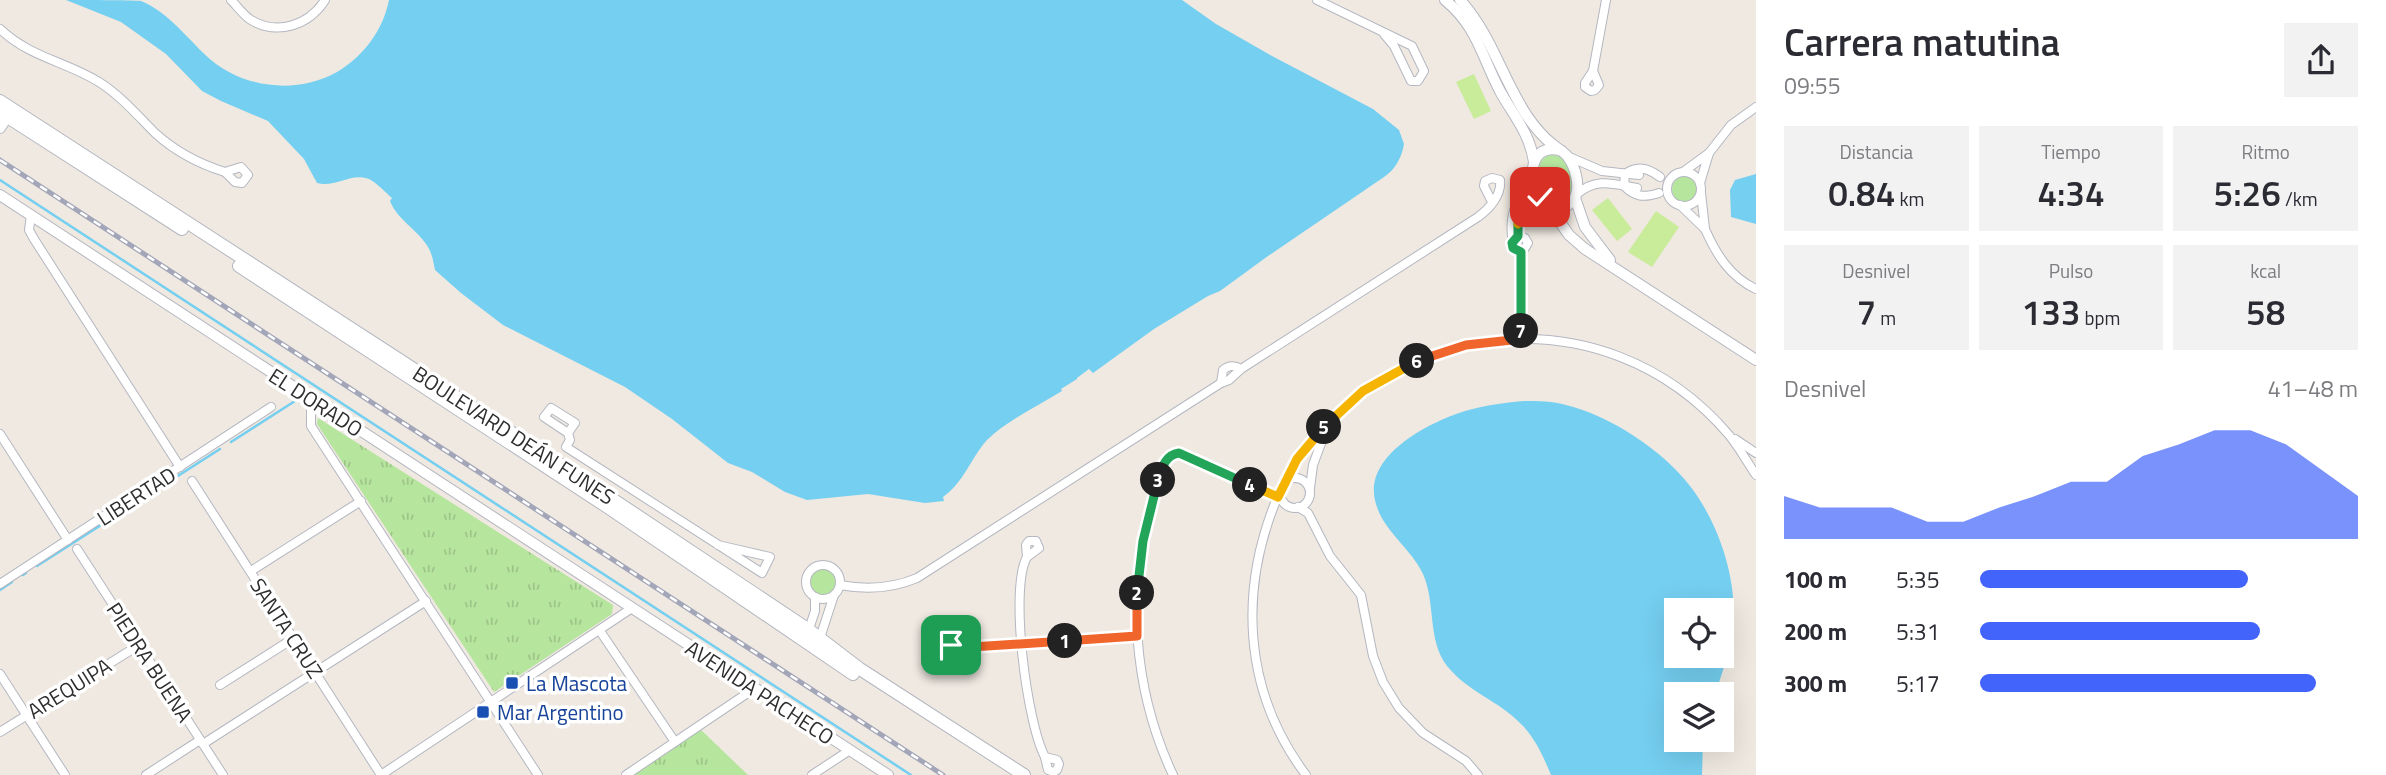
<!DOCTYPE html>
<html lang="es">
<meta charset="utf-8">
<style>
body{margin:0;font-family:"Titillium Web",sans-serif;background:#f2f2f3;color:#2b2b33;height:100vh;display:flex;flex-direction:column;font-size:26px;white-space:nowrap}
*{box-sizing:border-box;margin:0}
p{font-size:23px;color:#7c7c81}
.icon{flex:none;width:38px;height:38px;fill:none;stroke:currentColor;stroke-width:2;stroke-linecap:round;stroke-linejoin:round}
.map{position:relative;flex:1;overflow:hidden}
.details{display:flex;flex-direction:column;background:#fff;width:630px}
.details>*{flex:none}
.fabs{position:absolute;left:1664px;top:598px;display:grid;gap:14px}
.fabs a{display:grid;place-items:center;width:70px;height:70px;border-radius:0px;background:#fff;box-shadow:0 7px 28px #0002;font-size:35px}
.pin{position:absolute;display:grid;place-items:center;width:60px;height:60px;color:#fff;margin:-30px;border-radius:14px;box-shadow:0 4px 10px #0006}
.km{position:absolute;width:35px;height:35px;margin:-18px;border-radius:50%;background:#222;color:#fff;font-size:19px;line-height:35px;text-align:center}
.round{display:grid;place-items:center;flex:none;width:74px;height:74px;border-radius:0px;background:#f2f2f3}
.overview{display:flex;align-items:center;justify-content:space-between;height:119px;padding:0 28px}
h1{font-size:38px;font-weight:600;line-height:52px}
.stats{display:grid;grid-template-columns:repeat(3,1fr);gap:10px;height:119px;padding:7px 28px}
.stats div{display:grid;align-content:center;border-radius:0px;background:#f2f2f3;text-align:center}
.stats b{font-size:35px;font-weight:600}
.stats small{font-size:19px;font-weight:400}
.stats p{font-size:19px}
.chart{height:196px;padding:14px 28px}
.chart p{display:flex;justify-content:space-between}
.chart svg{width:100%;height:126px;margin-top:7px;fill:#4264fb;opacity:.7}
ul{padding:0 28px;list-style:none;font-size:23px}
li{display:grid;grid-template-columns:112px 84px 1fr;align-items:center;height:52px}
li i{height:18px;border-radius:9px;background:#4264fb}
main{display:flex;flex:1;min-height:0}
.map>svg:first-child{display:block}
.grass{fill:#b6e59e}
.park{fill:url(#park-tufts)}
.pitch{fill:#c9ec9a}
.water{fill:#75cff0;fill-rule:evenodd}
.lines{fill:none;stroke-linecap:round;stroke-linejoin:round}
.stream{stroke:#75cff0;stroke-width:2.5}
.minor-casing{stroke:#b4b7c1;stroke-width:10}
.tertiary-casing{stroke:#b4b7c1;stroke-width:12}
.secondary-casing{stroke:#b4b7c1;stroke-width:14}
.minor{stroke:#fff;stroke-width:8}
.tertiary{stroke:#fff;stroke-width:10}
.secondary{stroke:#fff;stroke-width:12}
.rail-casing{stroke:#a3a6b8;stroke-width:5}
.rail{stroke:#fff;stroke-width:2.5;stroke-dasharray:8;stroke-linecap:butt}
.split-1-casing{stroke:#fff;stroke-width:14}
.split-2-casing{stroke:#fff;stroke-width:14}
.split-3-casing{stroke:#fff;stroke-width:14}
.split-4-casing{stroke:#fff;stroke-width:14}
.split-5-casing{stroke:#fff;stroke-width:14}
.split-6-casing{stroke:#fff;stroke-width:14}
.split-7-casing{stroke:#fff;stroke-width:14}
.split-8-casing{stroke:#fff;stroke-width:14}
.split-9-casing{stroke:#fff;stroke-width:14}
.split-1{stroke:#f0652b;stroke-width:9}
.split-2{stroke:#f0652b;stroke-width:9}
.split-3{stroke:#22a559;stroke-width:9}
.split-4{stroke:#22a559;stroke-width:9}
.split-5{stroke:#f5b400;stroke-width:9}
.split-6{stroke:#f5b400;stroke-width:9}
.split-7{stroke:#f0652b;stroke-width:9}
.split-8{stroke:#22a559;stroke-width:9}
.split-9{stroke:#f5b400;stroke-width:9}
.transit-dot{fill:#1a4fb4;stroke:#fff;stroke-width:2.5}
.labels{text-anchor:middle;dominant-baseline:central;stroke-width:7;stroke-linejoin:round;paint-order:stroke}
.street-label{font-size:21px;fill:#2e2e2e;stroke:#fff}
.transit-label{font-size:21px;fill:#164399;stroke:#fff;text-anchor:start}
</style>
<main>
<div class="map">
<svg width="1756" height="775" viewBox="0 0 1756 775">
<defs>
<pattern id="park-tufts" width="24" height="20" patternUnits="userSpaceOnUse" patternTransform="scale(1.75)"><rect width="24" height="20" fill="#b6e59e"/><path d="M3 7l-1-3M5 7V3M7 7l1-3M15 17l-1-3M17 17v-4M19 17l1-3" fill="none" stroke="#9dc588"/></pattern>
</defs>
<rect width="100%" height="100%" fill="#efe9e1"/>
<g class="grass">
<path d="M1549,155C1572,154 1572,178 1573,196L1564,204L1551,203C1540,190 1528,165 1549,155Z"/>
<circle cx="1685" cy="189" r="13"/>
<circle cx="824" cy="583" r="14"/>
</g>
<g class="park">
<polygon points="318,418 613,605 612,614 494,692 317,424"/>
<polygon points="699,728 748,775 631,775"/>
</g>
<g class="pitch">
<polygon points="1474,74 1491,111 1474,119 1456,82"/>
<polygon points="1608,198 1632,229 1617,241 1592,210"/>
<polygon points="1656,211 1679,227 1652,267 1628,252"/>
</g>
<g class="water">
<path d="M66,0C81,0 131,0 141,1C169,12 189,41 211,60C246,89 298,94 337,72C364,56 383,30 389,0H1182L1216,24L1272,56L1373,109L1399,130L1404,144C1402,157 1395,170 1384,177L1268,256L1220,291L1208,296L1154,329L1093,373L1089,369L1077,378V379L1061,389L1062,391C1038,406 1007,420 987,440C970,459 965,481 943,497L944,501L925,503L868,494L807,500L785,492L752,472L728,463L672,419L625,387L503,325L461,293L435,270C433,260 432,252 426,244C416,229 397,219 390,201L392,198C385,192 377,183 369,179C351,172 335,188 317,183L304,159L268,121L221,101L202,91L166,54L121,22Z"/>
<polygon points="1756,174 1756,224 1731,217 1730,190 1735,180"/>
<path d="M1524,401C1538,401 1553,401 1566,405C1609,415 1664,451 1690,486C1719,523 1738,581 1733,627C1730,651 1722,673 1715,695H1676V740H1703L1702,775H1551C1544,758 1535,738 1522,725C1500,701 1469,693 1447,666C1427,640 1436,603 1423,574C1411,548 1384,532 1376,504C1362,459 1421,427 1456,414C1478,406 1501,403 1524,401ZM1676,611H1722V656H1676Z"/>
</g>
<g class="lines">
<g class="stream">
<polyline points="0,180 911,775"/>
<polyline points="231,442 295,401"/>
<polyline points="37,566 220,449"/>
<polyline points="23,575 26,573"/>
<polyline points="0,590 12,582"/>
</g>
<defs>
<g id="minor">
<path d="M231,0C238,7 243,15 251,20C278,36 309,25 325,0"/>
<polyline points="1317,0 1412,46 1424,71 1418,81 1411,81 1394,46 1384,34"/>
<path d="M0,29C31,58 65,61 99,82C121,96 137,115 155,133C176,152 199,164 225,172"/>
<polyline points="1593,71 1606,0"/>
<polygon points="1593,71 1599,85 1595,90 1591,91 1585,87 1585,83"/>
<polyline points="1709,153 1731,125 1756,107"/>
<polyline points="1567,156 1602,171 1639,175"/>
<polygon points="241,167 248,175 242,183 235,182 225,172"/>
<polyline points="1683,172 1709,153 1700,183"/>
<circle cx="1684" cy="189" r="17"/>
<path d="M1659,193C1644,198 1635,197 1624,186L1625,174C1638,165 1648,168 1660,177"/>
<path d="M1577,194C1597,177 1613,184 1637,188"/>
<polyline points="1680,205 1705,229 1701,193"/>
<polyline points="31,215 29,230 34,239 180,467"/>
<path d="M1705,229C1716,254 1730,277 1756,289"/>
<polyline points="1519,236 1525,238 1528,243 1523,251 1515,250 1512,246 1513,241 1519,236 1519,220 1530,208 1546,207"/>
<path d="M1513,241C1507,217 1519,193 1532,174"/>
<polyline points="1521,252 1521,339"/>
<path d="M1241,369C1234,365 1229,365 1223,370L1221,383L1229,380L1241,369L1478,217C1489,209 1502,195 1500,180L1492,178L1485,181L1484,186L1492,202"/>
<polyline points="315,401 311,408 311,426 538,775"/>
<polyline points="568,433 544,417 551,408 575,423 568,433 570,440 566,447 762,573 770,557 718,545"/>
<polyline points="0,434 68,540"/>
<polyline points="1735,439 1756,453"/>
<circle cx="1295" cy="493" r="15"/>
<polyline points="192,481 381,775"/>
<path d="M1284,483C1377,316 1603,287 1729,435C1739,447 1747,462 1756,475"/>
<polyline points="1310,488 1313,465 1327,427"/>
<path d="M1280,491C1238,587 1242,690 1306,775"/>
<polyline points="1298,507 1308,513 1330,556 1361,595 1373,656 1383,682 1399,708 1423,733 1466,761 1478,775"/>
<polygon points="1029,541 1036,541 1039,548 1027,557 1026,545"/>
<polyline points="77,549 223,775"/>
<path d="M1027,557C1009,588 1027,724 1045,757"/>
<circle cx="823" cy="582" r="17"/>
<polyline points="251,571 361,501"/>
<polyline points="0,584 271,407"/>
<path d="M840,585C867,590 891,589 917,578L1221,383"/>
<polyline points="600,631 675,742"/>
<polyline points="808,632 815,611 815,597"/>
<polyline points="819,641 834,595"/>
<polygon points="945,643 956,648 947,654 942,654 939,648"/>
<polyline points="956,648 1137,636"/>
<polyline points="0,674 65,775"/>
<polyline points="220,685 294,638"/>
<polyline points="0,732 139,645"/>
<polyline points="203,744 426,601"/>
<polygon points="1045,757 1057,760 1059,764 1057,770 1054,772 1048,770"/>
<polyline points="146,775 200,740"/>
<polyline points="381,775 632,608"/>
<polyline points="626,775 755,688"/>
<polyline points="812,775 850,750"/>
<path d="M1173,775C1133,690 1126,591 1152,501C1157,485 1160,468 1170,456L1179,453L1278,497"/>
</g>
<g id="tertiary">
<path d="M1445,0C1478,27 1482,58 1501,93C1514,116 1530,134 1534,162"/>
<path d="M1460,0C1491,34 1502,78 1527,116C1534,126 1542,136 1552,144C1557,148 1564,152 1568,157C1576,168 1580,186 1575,198L1567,206L1550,208C1527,195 1523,139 1562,151"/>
<polyline points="0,128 11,111"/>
<polyline points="0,195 888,775"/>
<polyline points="1575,198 1585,227 1610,260"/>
<polyline points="1550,208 1569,235 1585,249 1756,360"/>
</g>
<g id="secondary">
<polyline points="0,101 543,453 809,630 860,669 1024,775"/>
<polyline points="0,112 182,229"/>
<polyline points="239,266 606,506 853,674"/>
</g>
</defs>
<use href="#minor" class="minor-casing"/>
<use href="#tertiary" class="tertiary-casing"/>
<use href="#secondary" class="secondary-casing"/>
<use href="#minor" class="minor"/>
<use href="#tertiary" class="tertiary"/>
<use href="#secondary" class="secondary"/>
<defs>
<polyline id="rail" points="0,160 943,775"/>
</defs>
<use href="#rail" class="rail-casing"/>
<use href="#rail" class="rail"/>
</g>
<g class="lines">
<defs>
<polyline id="split-1" points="951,645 956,648 1065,641"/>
<polyline id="split-2" points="1065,641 1137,636 1137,593"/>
<polyline id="split-3" points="1137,593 1143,541 1158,480"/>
<path id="split-4" d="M1158,480C1162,468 1165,455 1179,453L1250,485"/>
<polyline id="split-5" points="1250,485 1278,497 1297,459 1324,427"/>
<polyline id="split-6" points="1324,427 1363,391 1417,361"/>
<polyline id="split-7" points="1417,361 1466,345 1521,339 1521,331"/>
<polyline id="split-8" points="1518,224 1518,236 1512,243 1513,248 1521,252 1521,331"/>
<path id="split-9" d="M1518,224C1522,211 1532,205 1546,207L1540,197"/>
</defs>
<use href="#split-1" class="split-1-casing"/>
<use href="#split-2" class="split-2-casing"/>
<use href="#split-3" class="split-3-casing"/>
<use href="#split-4" class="split-4-casing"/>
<use href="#split-5" class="split-5-casing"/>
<use href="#split-6" class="split-6-casing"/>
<use href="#split-7" class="split-7-casing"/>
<use href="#split-8" class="split-8-casing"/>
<use href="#split-9" class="split-9-casing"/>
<use href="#split-1" class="split-1"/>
<use href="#split-2" class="split-2"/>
<use href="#split-3" class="split-3"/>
<use href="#split-4" class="split-4"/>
<use href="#split-5" class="split-5"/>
<use href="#split-6" class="split-6"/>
<use href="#split-7" class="split-7"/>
<use href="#split-8" class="split-8"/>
<use href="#split-9" class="split-9"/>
</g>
<g class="transit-dot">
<rect x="505" y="676" width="14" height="14" rx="3.5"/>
<rect x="476" y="705" width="14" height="14" rx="3.5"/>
</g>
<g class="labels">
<g class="street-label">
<text transform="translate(316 402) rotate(33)">EL DORADO</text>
<text transform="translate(514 435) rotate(33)">BOULEVARD DEÁN FUNES</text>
<text transform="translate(136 496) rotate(-33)">LIBERTAD</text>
<text transform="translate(287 628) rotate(57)">SANTA CRUZ</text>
<text transform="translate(150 662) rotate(57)">PIEDRA BUENA</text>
<text transform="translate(69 688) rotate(-32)">AREQUIPA</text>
<text transform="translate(760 692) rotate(33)">AVENIDA PACHECO</text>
</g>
<g class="transit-label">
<text x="526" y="683">La Mascota</text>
<text x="497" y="712">Mar Argentino</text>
</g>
</g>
</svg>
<div class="fabs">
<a><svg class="icon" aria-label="locate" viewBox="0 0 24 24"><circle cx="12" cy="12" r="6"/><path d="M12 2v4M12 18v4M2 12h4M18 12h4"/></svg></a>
<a><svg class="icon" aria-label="layers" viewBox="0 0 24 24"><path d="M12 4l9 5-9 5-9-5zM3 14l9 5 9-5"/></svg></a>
</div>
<div class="pin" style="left:951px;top:645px;background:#1e9e55"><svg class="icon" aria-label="arrive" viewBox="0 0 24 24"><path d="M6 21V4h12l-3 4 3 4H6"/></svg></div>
<div class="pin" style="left:1540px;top:197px;background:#d93025"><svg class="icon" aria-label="check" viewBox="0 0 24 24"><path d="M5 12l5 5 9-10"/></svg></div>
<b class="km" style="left:1065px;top:641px">1</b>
<b class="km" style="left:1137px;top:593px">2</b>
<b class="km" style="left:1158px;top:480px">3</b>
<b class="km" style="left:1250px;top:485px">4</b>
<b class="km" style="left:1324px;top:427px">5</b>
<b class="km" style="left:1417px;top:361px">6</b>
<b class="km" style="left:1521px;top:331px">7</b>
</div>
<section class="details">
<div class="overview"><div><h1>Carrera matutina</h1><p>09:55</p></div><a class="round"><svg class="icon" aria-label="share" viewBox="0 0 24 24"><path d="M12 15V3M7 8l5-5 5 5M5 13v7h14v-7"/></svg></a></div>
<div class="stats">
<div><p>Distancia</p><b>0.84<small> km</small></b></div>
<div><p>Tiempo</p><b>4:34</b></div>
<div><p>Ritmo</p><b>5:26<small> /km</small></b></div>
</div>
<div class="stats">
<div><p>Desnivel</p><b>7<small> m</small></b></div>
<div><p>Pulso</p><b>133<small> bpm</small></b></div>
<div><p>kcal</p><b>58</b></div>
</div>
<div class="chart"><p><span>Desnivel</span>41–48 m</p>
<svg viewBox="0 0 160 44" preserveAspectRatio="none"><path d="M0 44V29L10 33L20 33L30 33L40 38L50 38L60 33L70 29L80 24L90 24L100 15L110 11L120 6L130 6L140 11L150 20L160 29V44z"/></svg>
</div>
<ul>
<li><b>100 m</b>5:35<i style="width:71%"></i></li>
<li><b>200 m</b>5:31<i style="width:74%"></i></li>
<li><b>300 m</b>5:17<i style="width:89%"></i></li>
</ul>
</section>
</main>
